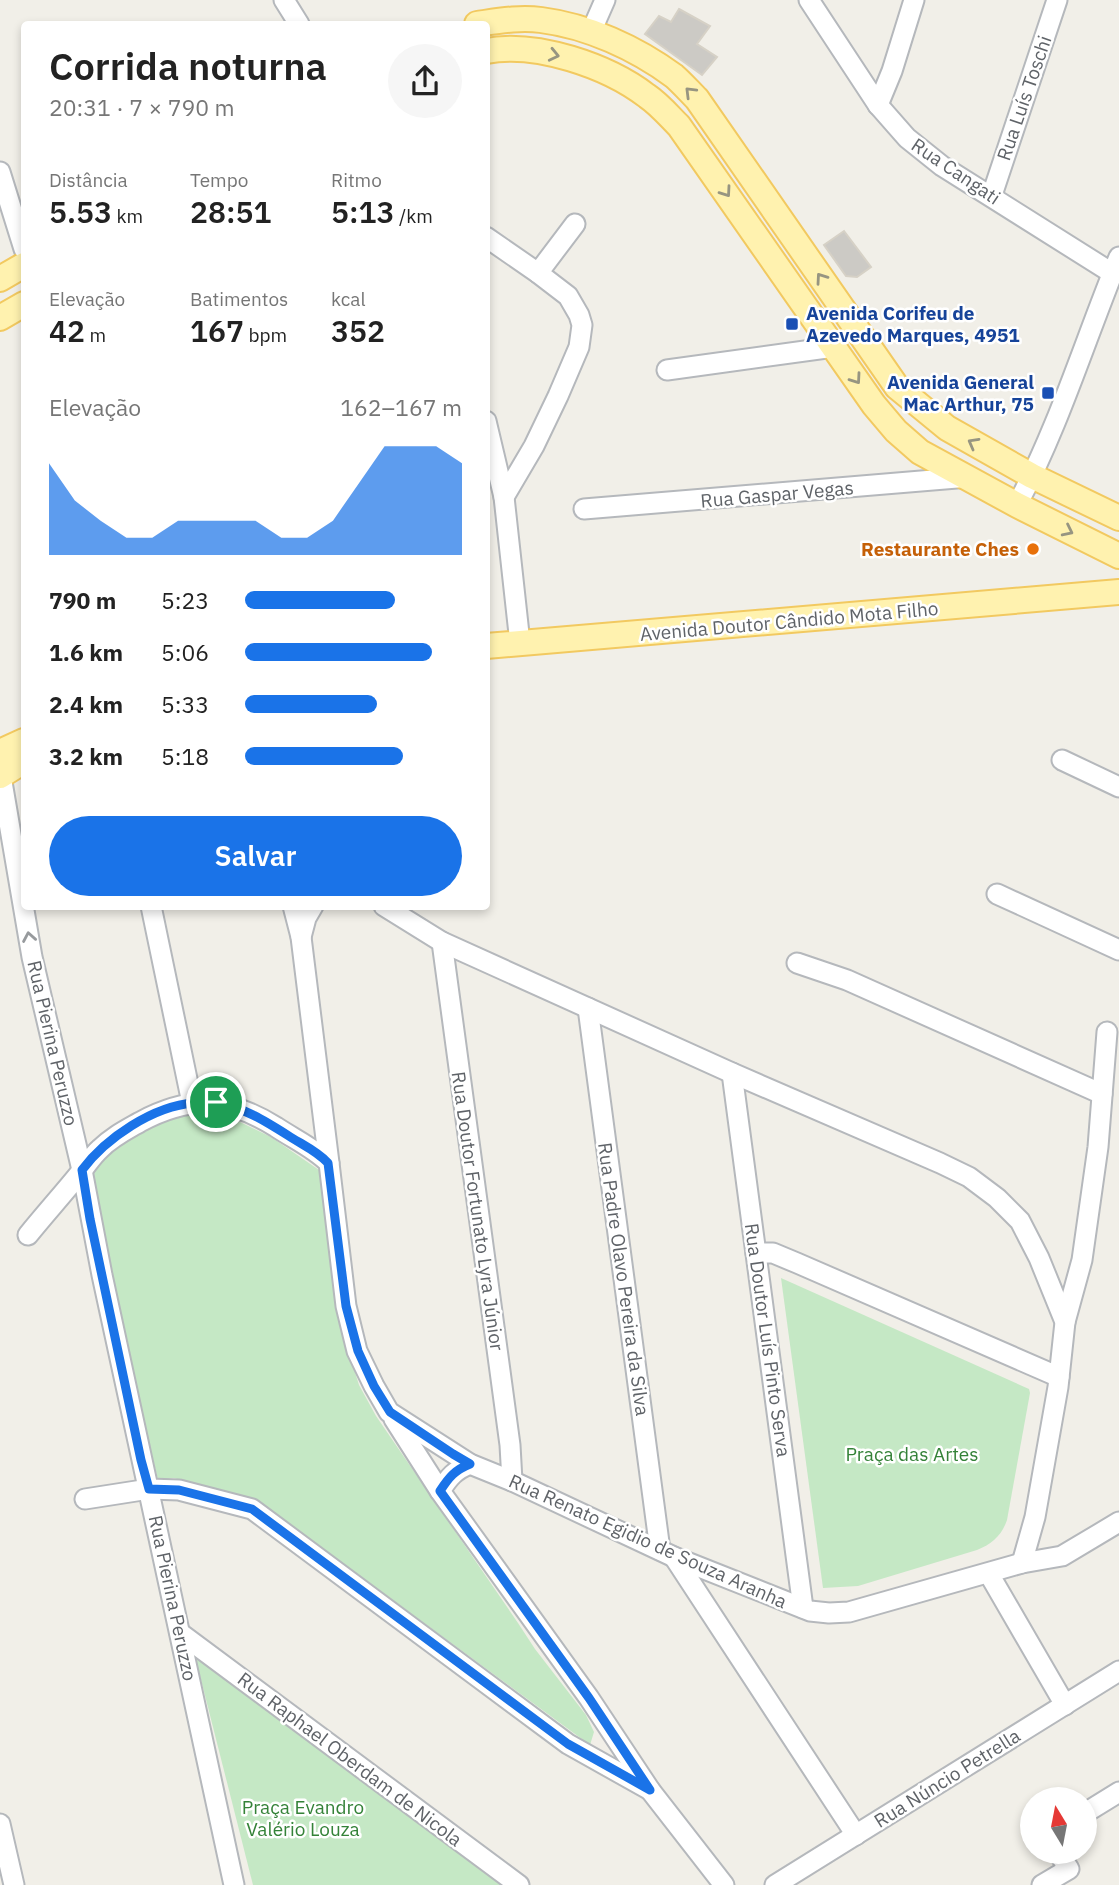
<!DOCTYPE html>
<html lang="pt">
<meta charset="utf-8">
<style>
body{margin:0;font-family:"IBM Plex Sans",sans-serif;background:#f6f6f6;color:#222;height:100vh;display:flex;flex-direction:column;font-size:26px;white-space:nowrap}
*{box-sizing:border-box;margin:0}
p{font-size:23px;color:#767676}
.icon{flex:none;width:38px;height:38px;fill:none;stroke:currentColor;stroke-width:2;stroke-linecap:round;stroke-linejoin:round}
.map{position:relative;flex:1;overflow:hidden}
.sheet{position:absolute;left:21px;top:21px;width:469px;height:889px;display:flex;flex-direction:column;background:#fff;border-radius:7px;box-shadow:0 4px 10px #0003}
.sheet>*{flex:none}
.needle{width:46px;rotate:350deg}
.tools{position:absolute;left:1020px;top:1787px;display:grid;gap:14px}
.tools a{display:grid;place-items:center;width:77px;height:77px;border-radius:50%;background:#fff;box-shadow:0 4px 10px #0003;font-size:35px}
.pin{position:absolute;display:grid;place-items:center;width:60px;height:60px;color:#fff;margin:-30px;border:4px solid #fff;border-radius:50%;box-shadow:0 2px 7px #0007}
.round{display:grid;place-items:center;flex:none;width:74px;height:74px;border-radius:37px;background:#f6f6f6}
.headline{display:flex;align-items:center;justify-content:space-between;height:119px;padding:0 28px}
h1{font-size:38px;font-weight:600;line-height:52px}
.figures{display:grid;grid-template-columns:repeat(3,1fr);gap:10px;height:119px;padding:7px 28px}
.figures div{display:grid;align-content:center}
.figures b{font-size:30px;font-weight:600}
.figures small{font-size:19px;font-weight:400}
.figures p{font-size:19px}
.chart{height:196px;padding:14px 28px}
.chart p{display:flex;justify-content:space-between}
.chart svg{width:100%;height:126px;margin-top:7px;fill:#1a73e8;opacity:.7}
.action{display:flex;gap:14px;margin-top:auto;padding:14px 28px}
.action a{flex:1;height:80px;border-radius:42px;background:#1a73e8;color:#fff;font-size:28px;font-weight:600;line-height:80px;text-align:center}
ul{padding:0 28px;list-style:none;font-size:23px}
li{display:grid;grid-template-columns:112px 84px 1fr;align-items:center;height:52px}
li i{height:18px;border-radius:9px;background:#1a73e8}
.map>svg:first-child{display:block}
.green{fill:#c5e8c5}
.building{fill:#cccac5;stroke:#d6d1c6;stroke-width:2}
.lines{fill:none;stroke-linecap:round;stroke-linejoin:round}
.minor-casing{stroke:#b5b8bc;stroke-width:23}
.major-casing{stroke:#f2c960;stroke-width:28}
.minor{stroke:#fff;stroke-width:19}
.major{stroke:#fff2af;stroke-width:24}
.oneway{stroke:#979581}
.oneway2{stroke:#979a9d}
.route-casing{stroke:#fff;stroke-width:14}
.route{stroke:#1a73e8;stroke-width:9}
.transit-dot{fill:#1a4fb4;stroke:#fff;stroke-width:2.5}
.food-dot{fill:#e8710a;stroke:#fff;stroke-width:2.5}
.labels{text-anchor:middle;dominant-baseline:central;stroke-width:5;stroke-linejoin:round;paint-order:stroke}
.street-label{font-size:19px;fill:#5f6368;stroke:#fff}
.transit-label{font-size:19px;font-weight:bold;fill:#164399;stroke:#fff;text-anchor:start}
.food-label{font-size:19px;font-weight:bold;fill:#c56008;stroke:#fff;text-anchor:end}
.park-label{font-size:19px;fill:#348238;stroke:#fff}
</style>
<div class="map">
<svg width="1119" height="1885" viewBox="0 0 1119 1885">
<rect width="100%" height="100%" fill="#f1efe8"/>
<g class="green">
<polygon points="178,1112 209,1112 238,1121 271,1137 322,1172 336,1305 342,1331 359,1385 376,1416 518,1623 535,1649 586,1715 594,1732 590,1745 276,1514 253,1502 174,1478 158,1480 101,1235 93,1179 96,1166 115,1144"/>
<path d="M781,1278L1029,1389L1030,1393L1007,1520C1002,1535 992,1544 977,1550L858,1586L823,1588Z"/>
<polygon points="195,1656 506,1885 253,1885"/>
</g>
<g class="building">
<polygon points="679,9 710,26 697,44 717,57 702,75 645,34 659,16 671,22"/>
<polygon points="844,231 871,267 857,277 846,276 824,245"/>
</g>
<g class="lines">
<defs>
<g id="minor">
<polyline points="284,0 299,24"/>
<polyline points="809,0 878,105 907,138 942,166 1112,273"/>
<polyline points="591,32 605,0"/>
<polyline points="878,105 892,71 914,0"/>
<polyline points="0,172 24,249"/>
<polyline points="992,195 1057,0"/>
<polyline points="486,237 538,273 568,296 579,315 582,325 579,347 558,396 534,446 504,497"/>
<polyline points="538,273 575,224"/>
<polyline points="667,370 834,347"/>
<polyline points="486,421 504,497 520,643"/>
<path d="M1017,505C1059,426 1085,340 1119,257"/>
<polyline points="584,509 969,477"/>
<polyline points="1062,760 1119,787"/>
<polyline points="1,776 32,957 82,1170 102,1275 234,1885"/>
<polyline points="997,894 1119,950"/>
<polyline points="151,906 192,1103"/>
<polyline points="293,906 301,937 329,1163"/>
<polyline points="384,906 442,942 732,1073 940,1163 969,1177 997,1198 1020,1221 1039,1258 1065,1322 1058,1387 1035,1517 1022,1563"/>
<polyline points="301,937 306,918 313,906"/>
<polyline points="442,942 510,1445 512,1481"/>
<polyline points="797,963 847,980 1102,1094"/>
<polyline points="588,1008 660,1550"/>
<polyline points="732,1073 803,1608"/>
<path d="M28,1235C45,1214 63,1194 80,1173C87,1165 92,1156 100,1149C112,1137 126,1130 140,1122C190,1095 228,1097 276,1127C294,1139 314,1148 329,1163L346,1306L357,1351L374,1386L389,1412L470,1464L512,1481L674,1557L810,1611L829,1613L849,1612L1022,1563L1062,1556L1119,1522"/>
<polyline points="756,1253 773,1253 797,1263 1059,1377"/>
<polyline points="1065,1322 1082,1260 1098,1147 1107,1032"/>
<polyline points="394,1419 440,1491 589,1698 650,1790 724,1885"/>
<path d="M440,1491C449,1477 455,1470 470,1464"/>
<polyline points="85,1499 149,1489 179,1490 252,1509 568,1744 650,1790"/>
<polyline points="674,1557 856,1835"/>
<polyline points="989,1574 1065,1705"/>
<polyline points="180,1633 519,1885"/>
<polyline points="1085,1813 1119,1792"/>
<polyline points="0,1824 14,1885"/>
<polyline points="775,1885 1119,1671"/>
<polyline points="1042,1885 1069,1869 1058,1852"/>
</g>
<g id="major">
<path d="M477,24C498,21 520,17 541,20C588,26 636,48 674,76C682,83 689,91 697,99L897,387L947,428L1032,476L1119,518"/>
<path d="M486,51C536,41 608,66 647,96C659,104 669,116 679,126L874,405L896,431L920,452L1017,505L1119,556"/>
<polyline points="0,279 24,265"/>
<polyline points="0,318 24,304"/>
<polyline points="486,646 1119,592"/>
<polyline points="0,752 24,741"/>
<polyline points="0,776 24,761"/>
</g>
</defs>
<use href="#minor" class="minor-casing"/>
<use href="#major" class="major-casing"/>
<use href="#minor" class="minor"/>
<use href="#major" class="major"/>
</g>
<defs><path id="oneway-chevron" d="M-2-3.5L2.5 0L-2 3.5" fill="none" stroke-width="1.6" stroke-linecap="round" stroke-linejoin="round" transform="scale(1.75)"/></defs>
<g class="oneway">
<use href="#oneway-chevron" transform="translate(554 55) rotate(13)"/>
<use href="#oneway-chevron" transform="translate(690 92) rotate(-135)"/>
<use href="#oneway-chevron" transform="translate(726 192) rotate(55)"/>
<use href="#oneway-chevron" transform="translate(821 278) rotate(-125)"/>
<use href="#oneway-chevron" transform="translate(856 379) rotate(55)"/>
<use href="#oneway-chevron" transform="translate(973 443) rotate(-151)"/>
<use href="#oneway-chevron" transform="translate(1068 531) rotate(26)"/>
</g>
<use class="oneway2" href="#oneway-chevron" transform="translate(29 937) rotate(-100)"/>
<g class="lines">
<defs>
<path id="route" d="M216,1102C247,1109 265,1121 292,1138C305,1146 318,1152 328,1163L346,1306L358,1351L374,1386L390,1412L453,1454L470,1464C455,1470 449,1477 440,1491L589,1698L650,1790L568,1744L252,1509L179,1490L149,1489L141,1460L90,1219L82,1170C106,1138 153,1106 194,1103C201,1102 208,1103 216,1102Z"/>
</defs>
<use href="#route" class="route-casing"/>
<use href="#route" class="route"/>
</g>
<g class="transit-dot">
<rect x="785" y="317" width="14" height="14" rx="3.5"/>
<rect x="1041" y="386" width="14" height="14" rx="3.5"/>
</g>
<circle class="food-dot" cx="1033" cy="549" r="7"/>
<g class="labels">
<g class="street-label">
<text transform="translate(1024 98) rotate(-71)">Rua Luís Toschi</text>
<text transform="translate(956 171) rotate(34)">Rua Cangati</text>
<text transform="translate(777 494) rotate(-5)">Rua Gaspar Vegas</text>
<text transform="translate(789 621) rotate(-5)">Avenida Doutor Cândido Mota Filho</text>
<text transform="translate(53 1043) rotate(77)">Rua Pierina Peruzzo</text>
<text transform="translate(478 1211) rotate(82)">Rua Doutor Fortunato Lyra Júnior</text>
<text transform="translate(624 1279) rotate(82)">Rua Padre Olavo Pereira da Silva</text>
<text transform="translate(768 1340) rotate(82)">Rua Doutor Luís Pinto Serva</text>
<text transform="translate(648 1541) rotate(24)">Rua Renato Egidio de Souza Aranha</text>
<text transform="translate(173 1598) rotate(78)">Rua Pierina Peruzzo</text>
<text transform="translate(350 1759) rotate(37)">Rua Raphael Oberdam de Nicola</text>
<text transform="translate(947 1778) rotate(-32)">Rua Núncio Petrella</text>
</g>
<g class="transit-label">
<text x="806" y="313">Avenida Corifeu de<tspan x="806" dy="22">Azevedo Marques, 4951</tspan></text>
<text x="1034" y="382" text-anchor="end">Avenida General<tspan x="1034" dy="22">Mac Arthur, 75</tspan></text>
</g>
<g class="food-label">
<text x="1019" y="549">Restaurante Ches</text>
</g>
<g class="park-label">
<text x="912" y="1454">Praça das Artes</text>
<text x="303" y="1807">Praça Evandro<tspan x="303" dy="22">Valério Louza</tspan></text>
</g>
</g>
</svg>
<div class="tools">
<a><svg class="needle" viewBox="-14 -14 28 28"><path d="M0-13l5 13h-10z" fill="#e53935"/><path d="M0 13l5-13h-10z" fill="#767676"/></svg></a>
</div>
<div class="pin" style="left:216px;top:1102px;background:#1e9e55"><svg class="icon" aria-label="arrive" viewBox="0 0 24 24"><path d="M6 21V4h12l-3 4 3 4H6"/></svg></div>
<section class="sheet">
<div class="headline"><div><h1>Corrida noturna</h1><p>20:31 · 7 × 790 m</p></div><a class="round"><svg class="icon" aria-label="share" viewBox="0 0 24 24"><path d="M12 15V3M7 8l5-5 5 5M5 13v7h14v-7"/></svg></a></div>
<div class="figures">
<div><p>Distância</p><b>5.53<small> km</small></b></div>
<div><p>Tempo</p><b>28:51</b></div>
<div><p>Ritmo</p><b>5:13<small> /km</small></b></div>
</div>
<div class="figures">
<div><p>Elevação</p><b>42<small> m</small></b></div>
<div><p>Batimentos</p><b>167<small> bpm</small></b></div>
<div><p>kcal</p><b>352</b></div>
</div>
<div class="chart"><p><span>Elevação</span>162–167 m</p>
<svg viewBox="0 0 160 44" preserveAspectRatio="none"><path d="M0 44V12L10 25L20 32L30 38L40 38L50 32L60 32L70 32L80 32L90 38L100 38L110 32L120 19L130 6L140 6L150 6L160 12V44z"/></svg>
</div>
<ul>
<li><b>790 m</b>5:23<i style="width:69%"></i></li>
<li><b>1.6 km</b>5:06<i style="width:86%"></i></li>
<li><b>2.4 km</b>5:33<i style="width:61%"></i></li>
<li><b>3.2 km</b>5:18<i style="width:73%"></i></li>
</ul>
<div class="action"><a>Salvar</a></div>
</section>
</div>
